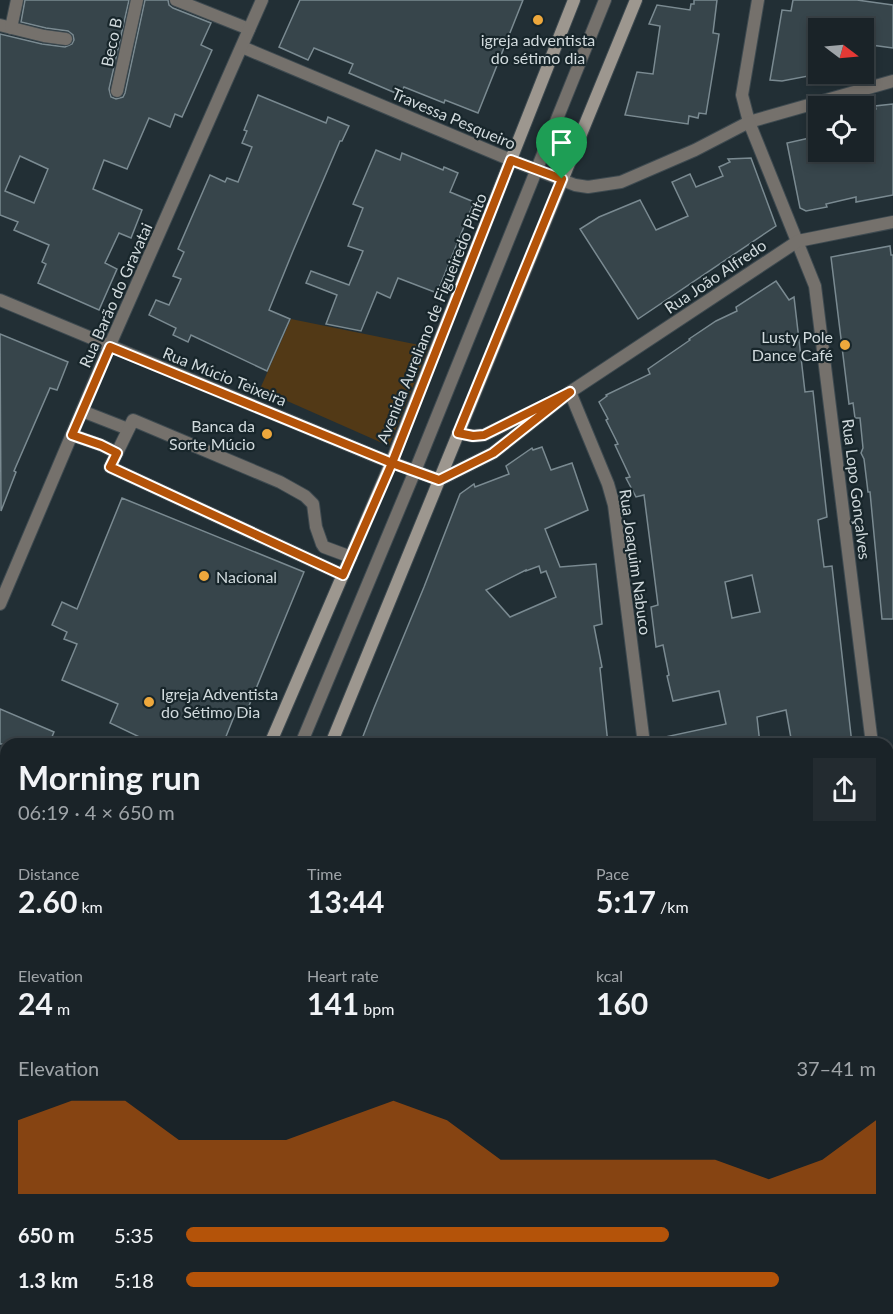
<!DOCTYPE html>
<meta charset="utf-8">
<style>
body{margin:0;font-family:Lato,sans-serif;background:#232b30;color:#f1f3f6;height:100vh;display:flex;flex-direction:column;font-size:22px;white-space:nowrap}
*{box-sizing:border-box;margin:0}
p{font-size:20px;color:#9fa4a8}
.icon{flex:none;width:33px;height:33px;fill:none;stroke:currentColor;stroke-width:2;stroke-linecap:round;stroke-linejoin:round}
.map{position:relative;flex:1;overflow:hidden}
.side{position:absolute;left:0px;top:738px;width:894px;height:576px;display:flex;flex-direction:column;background:#1a2328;border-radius:18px 18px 0 0;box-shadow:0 3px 9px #0003,0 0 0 2px #384045}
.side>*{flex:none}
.needle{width:39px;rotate:106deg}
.buttons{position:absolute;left:808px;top:18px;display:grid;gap:12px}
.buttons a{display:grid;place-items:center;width:66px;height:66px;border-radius:0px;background:#1a2328;box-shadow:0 3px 9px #0003,0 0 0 2px #384045;font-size:30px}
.pin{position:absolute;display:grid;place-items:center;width:51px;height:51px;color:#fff;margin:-62px -26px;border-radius:50% 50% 50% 0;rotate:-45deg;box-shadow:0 0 6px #0007}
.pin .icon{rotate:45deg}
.round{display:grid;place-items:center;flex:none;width:63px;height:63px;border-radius:0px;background:#232b30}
.overview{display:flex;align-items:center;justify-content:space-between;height:102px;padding:0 18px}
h1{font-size:33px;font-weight:700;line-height:45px}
.metrics{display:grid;grid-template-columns:repeat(3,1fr);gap:9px;height:102px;padding:6px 18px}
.metrics div{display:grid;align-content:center}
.metrics b{font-size:30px;font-weight:700}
.metrics small{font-size:16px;font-weight:400}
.metrics p{font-size:16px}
.chart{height:168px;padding:12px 18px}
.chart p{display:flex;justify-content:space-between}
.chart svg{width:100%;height:108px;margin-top:6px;fill:#b45309;opacity:.7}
ul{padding:0 18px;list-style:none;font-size:20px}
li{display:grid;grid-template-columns:96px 72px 1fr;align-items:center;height:45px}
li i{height:15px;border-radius:8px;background:#b45309}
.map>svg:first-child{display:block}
.green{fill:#523916}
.building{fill:#37454b;stroke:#7a8a91;stroke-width:1.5;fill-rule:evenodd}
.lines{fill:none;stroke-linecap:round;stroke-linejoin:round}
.service-casing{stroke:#3e4a50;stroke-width:14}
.minor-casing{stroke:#3e4a50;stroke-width:14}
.tertiary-casing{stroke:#3e4a50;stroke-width:14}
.secondary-casing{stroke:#3e4a50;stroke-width:14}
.path{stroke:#737e83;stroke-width:4;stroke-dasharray:3 4.5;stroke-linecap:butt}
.service{stroke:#75716c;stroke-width:12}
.minor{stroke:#75716c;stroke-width:12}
.tertiary{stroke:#75716c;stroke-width:12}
.secondary{stroke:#9d978f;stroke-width:12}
.route-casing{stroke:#fff;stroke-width:12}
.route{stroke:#b45309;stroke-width:8}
.poi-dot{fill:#eea83c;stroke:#18262b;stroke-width:2}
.labels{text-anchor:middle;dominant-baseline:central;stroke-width:4.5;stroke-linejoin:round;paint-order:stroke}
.poi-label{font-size:16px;fill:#d1dadd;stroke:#18262b;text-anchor:end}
.street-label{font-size:16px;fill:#d1dadd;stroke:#18262b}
</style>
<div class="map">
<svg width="893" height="1314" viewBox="0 0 893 1314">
<rect width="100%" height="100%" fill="#222f35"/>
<g class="green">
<polygon points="291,319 429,347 389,446 260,389"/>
<polygon points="0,1014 6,1017 6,1097 0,1100"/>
<polygon points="6,1219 6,1308 196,1308 198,1314 0,1314 0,1223"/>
</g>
<g class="building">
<path d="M25,0H129L109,89L111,97L116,99L123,97L125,93L145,0H168L169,5L173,8L211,23L201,45L212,50L182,117L175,114L170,127L149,118L127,169L104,160L93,189L142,210L131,238L119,233L105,263L117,269L99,310L38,283L46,264L42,262L49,245L14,230L18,222L0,215V34L42,44L65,47L72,44L74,40L73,35L68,31L46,28L21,22ZM20,156L48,169L34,203L5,191Z"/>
<polygon points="300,0 523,0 478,113 445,100 444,103 404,87 400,95 349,73 353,64 314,48 308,60 279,47"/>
<polygon points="694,0 717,0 713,33 719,34 718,41 706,114 699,113 698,118 689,116 688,124 625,115 637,72 653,74 660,26 649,24 657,5 690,10 691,4 694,4"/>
<polygon points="793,0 857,0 893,5 893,48 864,44 864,28 819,28 819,74 782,81 770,80 782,10 791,11"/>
<polygon points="258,95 326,123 328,117 349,126 342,141 340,141 293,251 269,310 290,319 267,371 191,335 188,342 173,335 176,328 149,315 156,300 169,305 181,279 173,276 184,252 178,249 210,175 225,182 227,178 238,182 252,147 242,143 247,131 244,130"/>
<polygon points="893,104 893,195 856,202 856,197 826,204 827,207 806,211 800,208 787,143 814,137 814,140 819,140 819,152 864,152 864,111 876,109 875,106"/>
<polygon points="376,150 400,160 402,153 443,170 444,167 458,173 450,192 474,202 437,293 398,278 390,298 377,292 361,331 326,324 337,295 306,283 311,271 349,285 363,251 348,246 363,208 353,204"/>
<polygon points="751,158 776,226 638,319 580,229 599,217 640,200 656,230 688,216 672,182 690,174 696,187 723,176 719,167 730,162 728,159"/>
<polygon points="890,246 891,255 893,255 893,619 882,619 870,492 868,492 864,459 861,453 863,448 860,418 855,418 853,403 849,404 831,257"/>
<path d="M776,281L789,300L794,297L805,392L813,391L827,517L818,520L824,567L832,566L852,744H792L786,710L757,717L760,744H666L665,737L726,724L719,691L673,701L667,676L669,675L663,645L656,647L651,607L658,605L644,495L636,497L626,478L630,477L615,445L618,444L606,420L608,419L599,402L607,396L606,395L650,374L648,369L690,340L689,339L716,321L737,311L736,307ZM752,575L760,612L732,618L725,582Z"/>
<polygon points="0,334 68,362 57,390 50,388 14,471 16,472 1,511"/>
<path d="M542,447L551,470L572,463L588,510L545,529L560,567L596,564L602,624L594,626L602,667L600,668L608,744H360L374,708L424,587L460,494L474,484L475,487L509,474L506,466L532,448L533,450ZM539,566L541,573L546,571L556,597L510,617L486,590L526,570V571Z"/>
<polygon points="122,498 304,572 246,713 237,709 223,744 154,744 110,723 118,704 62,680 77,644 64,639 67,632 52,625 62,602 77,609"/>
<polygon points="0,709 54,732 49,744 0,744"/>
</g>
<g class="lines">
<defs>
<g id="service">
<polyline points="176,0 249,29"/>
<polyline points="0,25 44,36 66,39"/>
<polyline points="11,28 17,0"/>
<polyline points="117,91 137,0"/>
<polyline points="82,411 128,429"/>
<polyline points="72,435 101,445 117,453"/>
<polyline points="343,575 110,467 133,420 280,482 305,496 313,504 316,527 322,544 324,547 351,557"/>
<polyline points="301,744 415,471 605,0"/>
<polyline points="0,1159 6,1155"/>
</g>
<g id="minor">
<polyline points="758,0 742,95 749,122 893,81"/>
<polyline points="716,1308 716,1314"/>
</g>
<g id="tertiary">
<polyline points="242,47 511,160 575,185 588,187 621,182 695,150 749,122 815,286 872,744"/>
<polyline points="0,300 377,457 439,480 493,453 570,392 798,241 893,222"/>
<polyline points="570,392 608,484 614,505 644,744"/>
<polyline points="458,433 473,436 484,435 548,404"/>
<polyline points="0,604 109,347 262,0"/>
<polyline points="888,874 893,916"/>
<polyline points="888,1132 893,1130"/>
<polyline points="503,1314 517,1308"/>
</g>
<g id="secondary">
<polyline points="270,744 391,463 574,0"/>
<polyline points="331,744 636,0"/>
<polyline points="0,999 6,1002"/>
<polyline points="0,1121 6,1116"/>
<polyline points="0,1199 6,1195"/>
<polyline points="212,1308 214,1314"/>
<polyline points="238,1308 240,1314"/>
</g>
</defs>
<use href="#service" class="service-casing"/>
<use href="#minor" class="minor-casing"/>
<use href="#tertiary" class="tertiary-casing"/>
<use href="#secondary" class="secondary-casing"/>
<g class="path">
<polyline points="0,1223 6,1219"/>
<polyline points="0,1254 6,1252"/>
<polyline points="0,1300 6,1302"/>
<polyline points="27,1308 49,1314"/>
<polyline points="81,1308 83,1314"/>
<polyline points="122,1308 124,1314"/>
<polyline points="90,1314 106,1308"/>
<polyline points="140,1314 156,1308"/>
</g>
<use href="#service" class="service"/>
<use href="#minor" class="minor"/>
<use href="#tertiary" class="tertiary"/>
<use href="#secondary" class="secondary"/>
</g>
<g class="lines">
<defs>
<polyline id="route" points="562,179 511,160 392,463 110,347 72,435 101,445 117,453 110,467 343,575 392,463 439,480 493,453 570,392 484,435 473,436 458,433 562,179"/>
</defs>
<use href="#route" class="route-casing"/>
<use href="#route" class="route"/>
</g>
<g class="poi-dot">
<circle cx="538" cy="20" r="6"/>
<circle cx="845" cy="345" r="6"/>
<circle cx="267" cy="434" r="6"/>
<circle cx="204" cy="576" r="6"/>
<circle cx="149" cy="702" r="6"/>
</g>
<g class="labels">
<g class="poi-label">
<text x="538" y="39" text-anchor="middle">igreja adventista<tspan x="538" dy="18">do sétimo dia</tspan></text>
<text x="833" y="336">Lusty Pole<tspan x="833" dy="18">Dance Café</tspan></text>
<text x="255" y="425">Banca da<tspan x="255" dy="18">Sorte Múcio</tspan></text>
<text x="216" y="576" text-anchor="start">Nacional</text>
<text x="161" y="693" text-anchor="start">Igreja Adventista<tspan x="161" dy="18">do Sétimo Dia</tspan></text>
</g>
<g class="street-label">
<text transform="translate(111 42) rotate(-78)">Beco B</text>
<text transform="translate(454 118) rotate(23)">Travessa Pesqueiro</text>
<text transform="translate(715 276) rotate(-34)">Rua João Alfredo</text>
<text transform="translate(115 295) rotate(-66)">Rua Barão do Gravatai</text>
<text transform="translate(431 318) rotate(-68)">Avenida Aureliano de Figueiredo Pinto</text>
<text transform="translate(225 376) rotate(22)">Rua Múcio Teixeira</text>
<text transform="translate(857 489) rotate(83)">Rua Lopo Gonçalves</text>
<text transform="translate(636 562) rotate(82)">Rua Joaquim Nabuco</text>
</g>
</g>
</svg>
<div class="buttons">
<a><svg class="needle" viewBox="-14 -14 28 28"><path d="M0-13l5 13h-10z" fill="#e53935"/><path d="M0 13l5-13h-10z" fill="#9fa4a8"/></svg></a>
<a><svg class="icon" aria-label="locate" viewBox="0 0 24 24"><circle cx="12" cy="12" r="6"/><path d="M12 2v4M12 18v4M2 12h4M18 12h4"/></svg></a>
</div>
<div class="pin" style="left:562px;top:179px;background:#1e9e55"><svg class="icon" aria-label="arrive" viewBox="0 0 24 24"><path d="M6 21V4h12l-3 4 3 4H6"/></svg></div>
<section class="side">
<div class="overview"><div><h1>Morning run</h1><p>06:19 · 4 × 650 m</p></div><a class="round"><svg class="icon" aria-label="share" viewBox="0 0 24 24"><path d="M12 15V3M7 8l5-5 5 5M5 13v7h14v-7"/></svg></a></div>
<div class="metrics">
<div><p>Distance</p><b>2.60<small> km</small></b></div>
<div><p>Time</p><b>13:44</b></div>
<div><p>Pace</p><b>5:17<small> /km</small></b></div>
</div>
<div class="metrics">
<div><p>Elevation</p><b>24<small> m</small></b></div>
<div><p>Heart rate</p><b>141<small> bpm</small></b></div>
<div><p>kcal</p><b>160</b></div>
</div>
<div class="chart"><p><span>Elevation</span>37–41 m</p>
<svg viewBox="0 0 160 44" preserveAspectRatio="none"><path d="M0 44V14L10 6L20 6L30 22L40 22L50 22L60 14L70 6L80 14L90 30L100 30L110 30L120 30L130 30L140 38L150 30L160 14V44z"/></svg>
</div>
<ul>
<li><b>650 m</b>5:35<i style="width:70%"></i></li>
<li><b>1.3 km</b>5:18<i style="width:86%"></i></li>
</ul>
</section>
</div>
